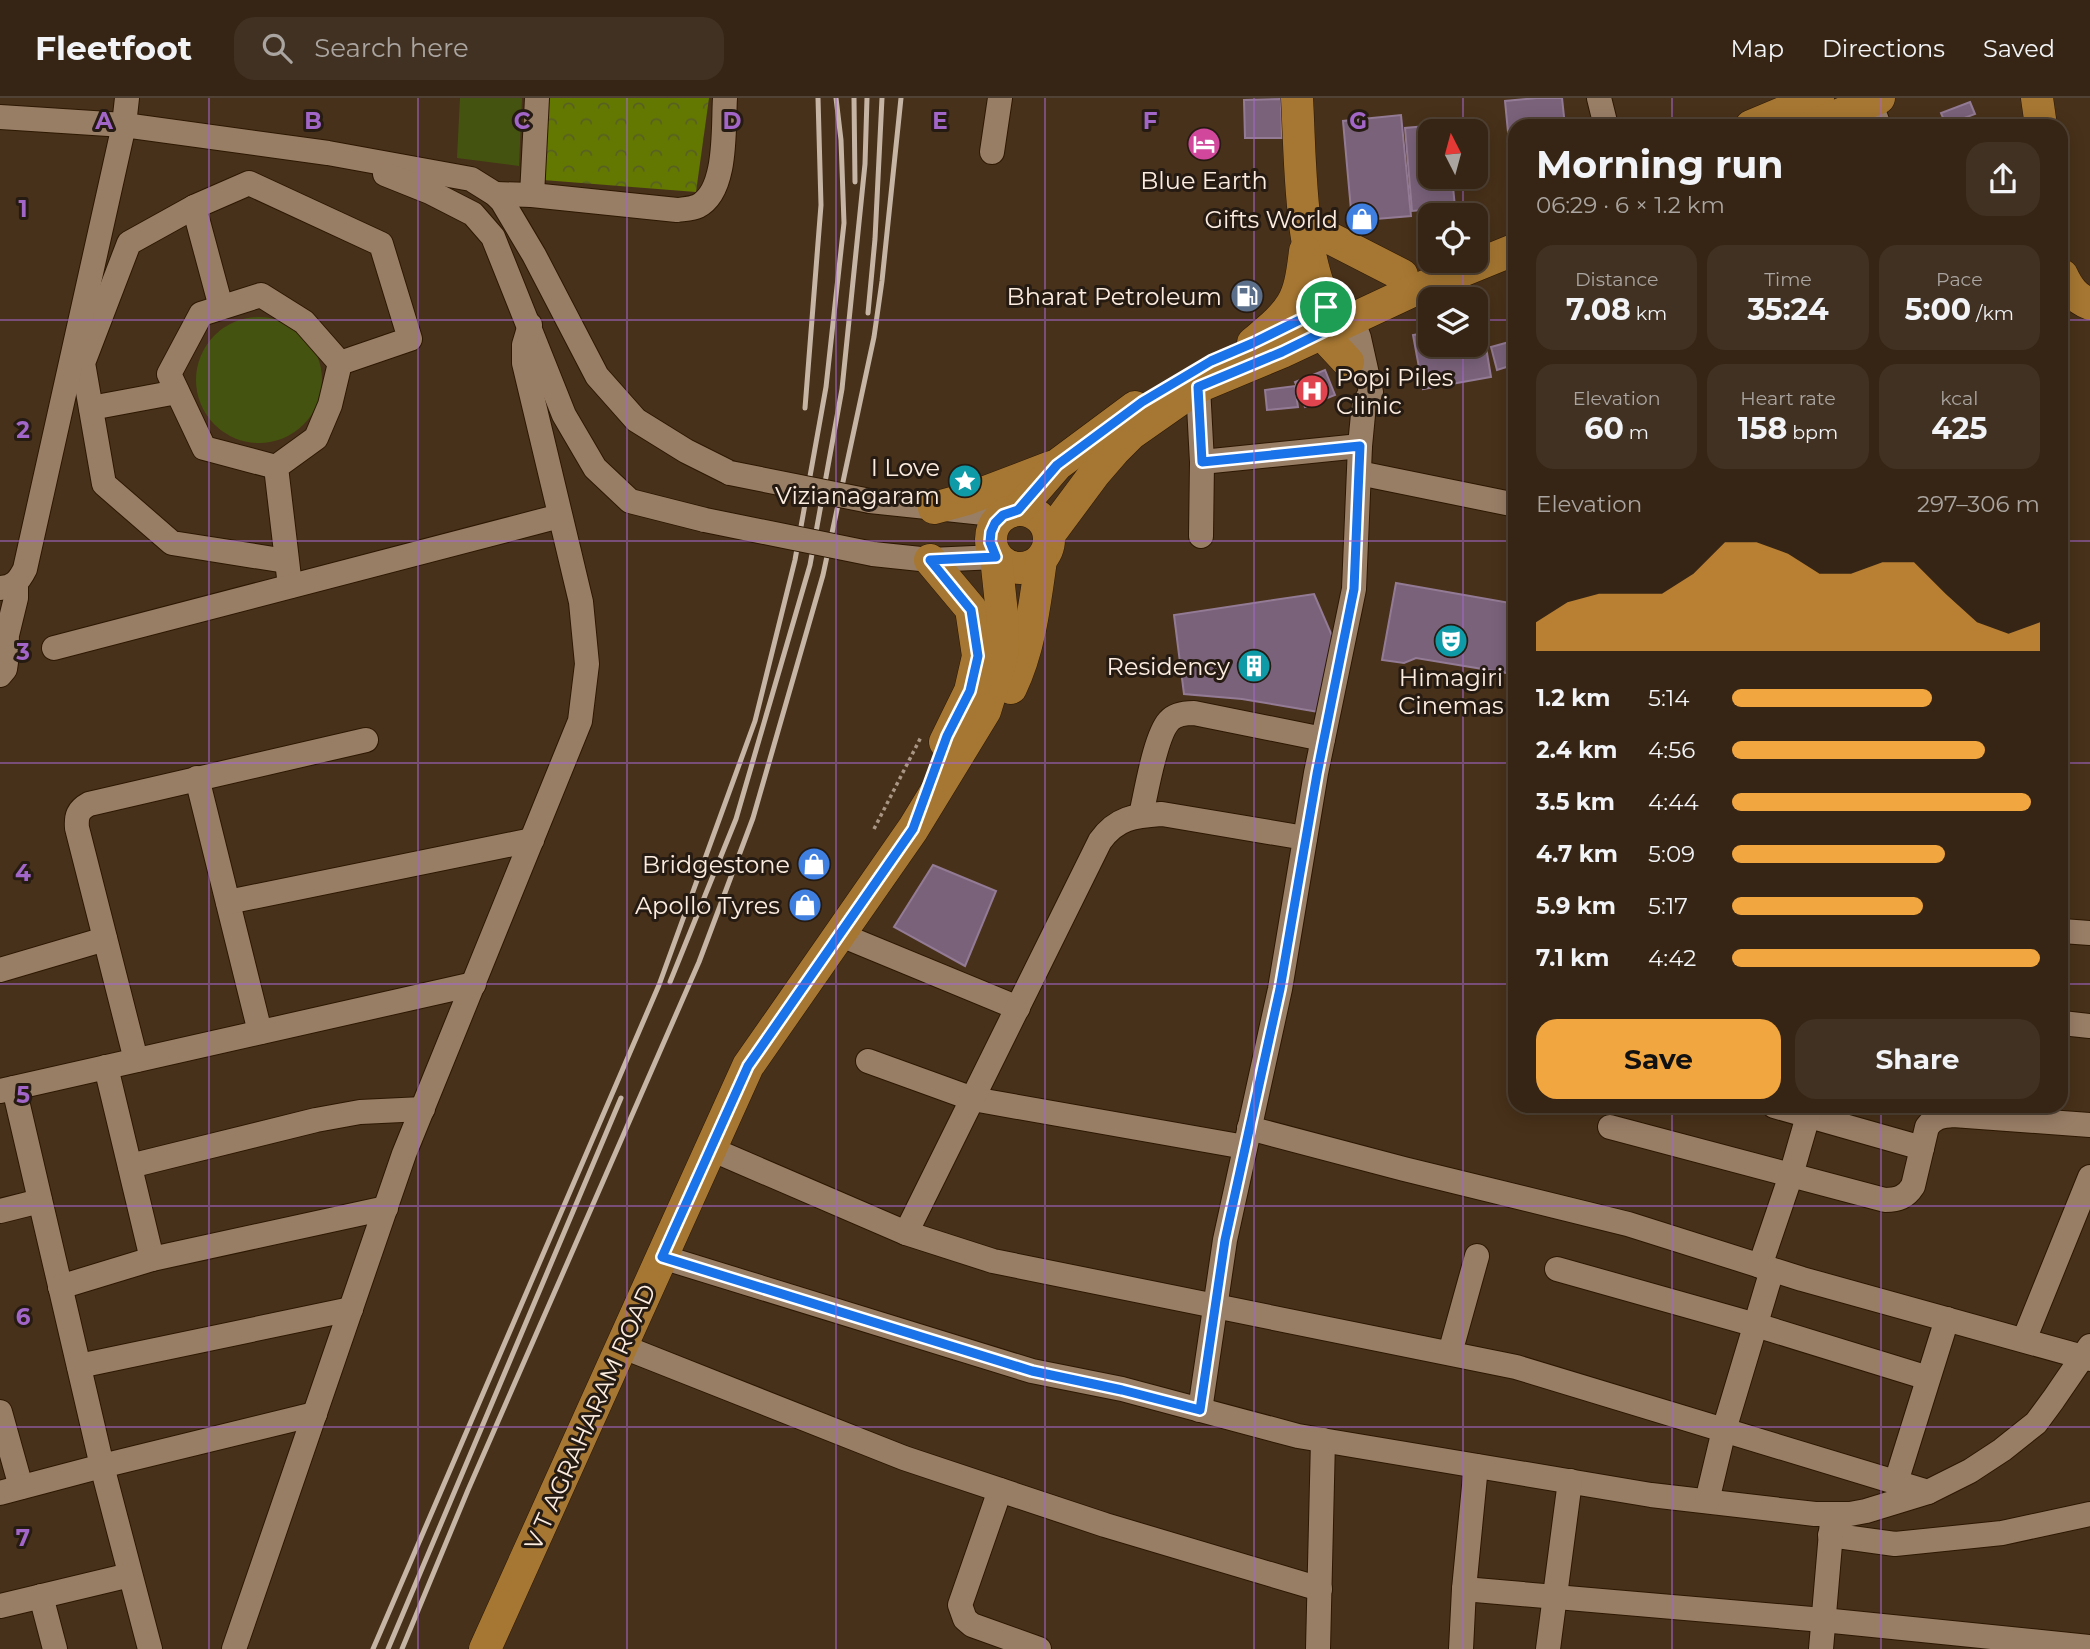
<!DOCTYPE html>
<meta charset="utf-8">
<style>
body{margin:0;font-family:Montserrat,sans-serif;background:#413122;color:#f1f3f6;height:100vh;display:flex;flex-direction:column;font-size:26px;white-space:nowrap}
*{box-sizing:border-box;margin:0}
p{font-size:23px;color:#aaa5a0}
.icon{flex:none;width:38px;height:38px;fill:none;stroke:currentColor;stroke-width:2;stroke-linecap:round;stroke-linejoin:round}
.map{position:relative;flex:1;overflow:hidden}
.sheet{position:absolute;left:1508px;top:21px;width:560px;height:994px;display:flex;flex-direction:column;background:#362514;border-radius:21px;box-shadow:0 4px 18px #0003,0 0 0 2px #504234}
.sheet>*{flex:none}
.needle{width:46px;rotate:354deg}
.controls{position:absolute;left:1418px;top:21px;display:grid;gap:14px}
.controls a{display:grid;place-items:center;width:70px;height:70px;border-radius:14px;background:#362514;box-shadow:0 4px 18px #0003,0 0 0 2px #504234;font-size:35px}
.pin{position:absolute;display:grid;place-items:center;width:60px;height:60px;color:#fff;margin:-30px;border:4px solid #fff;border-radius:50%;box-shadow:0 2px 7px #0007}
.round{display:grid;place-items:center;flex:none;width:74px;height:74px;border-radius:21px;background:#413122}
.headline{display:flex;align-items:center;justify-content:space-between;height:119px;padding:0 28px}
h1{font-size:38px;font-weight:700;line-height:52px}
.stats{display:grid;grid-template-columns:repeat(3,1fr);gap:10px;height:119px;padding:7px 28px}
.stats div{display:grid;align-content:center;border-radius:18px;background:#413122;text-align:center}
.stats b{font-size:30px;font-weight:700}
.stats small{font-size:19px;font-weight:400}
.stats p{font-size:19px}
.chart{height:196px;padding:14px 28px}
.chart p{display:flex;justify-content:space-between}
.chart svg{width:100%;height:126px;margin-top:7px;fill:#f1a640;opacity:.7}
.action{display:flex;gap:14px;margin-top:auto;padding:14px 28px}
.action a{flex:1;height:80px;border-radius:21px;background:#f1a640;color:#111;font-size:28px;font-weight:700;line-height:80px;text-align:center}
.action a+a{background:#413122;color:#f1f3f6}
ul{padding:0 28px;list-style:none;font-size:23px}
li{display:grid;grid-template-columns:112px 84px 1fr;align-items:center;height:52px}
li i{height:18px;border-radius:9px;background:#f1a640}
header{display:flex;align-items:center;gap:42px;box-sizing:border-box;height:98px;padding:0 35px;background:#362514;border-bottom:2px solid #504234}
header strong{font-size:33px}
nav{display:flex;gap:38px;margin-inline-start:auto;font-size:24px}
.search{width:490px;height:63px;background:#413122;display:flex;align-items:center;gap:18px;box-sizing:border-box;padding:0 24px;border-radius:21px;color:#aaa5a0;font-size:26px}
.map>svg:first-child{display:block}
.forest{fill:url(#forest-crowns)}
.green{fill:#455310}
.building{fill:#7a627b;stroke:#947b95;stroke-width:2}
.lines{fill:none;stroke-linecap:round;stroke-linejoin:round}
.minor-casing{stroke:#2d1803;stroke-width:26}
.major-casing{stroke:#2d1803;stroke-width:33}
.path{stroke:#a99685;stroke-width:3.5;stroke-dasharray:3.5 3.5;stroke-linecap:butt}
.minor{stroke:#997e66;stroke-width:24}
.major{stroke:#a67732;stroke-width:32}
.rail{stroke:#c6b5a5;stroke-width:5}
.minor-bridge-casing{stroke:#2d1803;stroke-width:26;stroke-linecap:butt}
.minor-bridge{stroke:#997e66;stroke-width:24}
.route-casing{stroke:#fff;stroke-width:14}
.route{stroke:#1a73e8;stroke-width:9}
.grid{fill:none;stroke:#a266c9;stroke-width:2;stroke-opacity:0.55}
.labels{text-anchor:middle;dominant-baseline:central;stroke-width:6;stroke-linejoin:round;paint-order:stroke}
.poi-label{font-size:24px;fill:#fcede0;stroke:#261b12;text-anchor:end}
.street-label{font-size:24px;fill:#fcede0;stroke:#261b12}
.grid-label{font-size:23px;text-anchor:middle;font-weight:bold;fill:#a266c9;stroke:#261b12;stroke-width:6;stroke-linejoin:round;paint-order:stroke}
</style>
<header>
<strong>Fleetfoot</strong>
<div class="search"><svg class="icon" aria-label="search" viewBox="0 0 24 24"><circle cx="10" cy="10" r="6"/><path d="M15 15l6 6"/></svg>Search here</div>
<nav><a>Map</a><a>Directions</a><a>Saved</a></nav>
</header>
<div class="map">
<svg width="2090" height="1551" viewBox="0 0 2090 1551">
<defs>
<pattern id="forest-crowns" width="20" height="18" patternUnits="userSpaceOnUse" patternTransform="scale(1.75)"><rect width="20" height="18" fill="#637801"/><path d="M2 6a3 3 0 1 1 6 0M12 15a3 3 0 1 1 6 0" fill="none" stroke="#586022"/></pattern>
</defs>
<rect width="100%" height="100%" fill="#48311a"/>
<polygon class="forest" points="547,0 709,0 696,94 543,82"/>
<g class="green">
<polygon points="460,0 522,0 519,68 457,60"/>
<circle cx="259" cy="282" r="63"/>
</g>
<g class="building">
<polygon points="1537,0 1562,0 1565,28 1516,28 1516,33 1508,34 1505,3"/>
<polygon points="1281,1 1282,40 1245,40 1244,2"/>
<polygon points="1970,4 1975,16 1946,27 1941,15"/>
<polygon points="1401,17 1411,118 1352,123 1343,23"/>
<polygon points="1448,26 1448,33 1430,33 1430,79 1452,79 1455,109 1412,113 1405,30"/>
<polygon points="1482,225 1491,279 1423,291 1413,237 1430,234 1430,247 1475,247 1475,226"/>
<polygon points="1516,242 1516,266 1497,272 1491,249"/>
<polygon points="1325,272 1335,297 1305,309 1295,284"/>
<polygon points="1295,288 1298,309 1267,312 1265,292"/>
<polygon points="1396,485 1516,506 1516,560 1513,576 1416,560 1404,565 1382,562"/>
<polygon points="1314,496 1333,540 1319,614 1242,601 1184,596 1174,517"/>
<polygon points="933,767 996,793 965,868 894,829"/>
</g>
<g class="lines">
<defs>
<g id="minor">
<polyline points="1599,0 1606,28"/>
<polyline points="1870,4 1879,28"/>
<polyline points="0,19 124,27 328,55 471,81 495,96 502,103 534,157 597,278 636,322 686,353 730,375"/>
<polyline points="992,54 1000,0"/>
<polyline points="385,76 430,94 473,116 493,139 564,317 595,370 630,403 705,422"/>
<path d="M495,96L532,97L677,112C684,111 692,111 698,108C728,93 723,28 725,0"/>
<polyline points="532,97 537,0"/>
<polyline points="194,109 221,209"/>
<polyline points="1198,289 1202,364 1201,438"/>
<polyline points="91,310 177,294"/>
<polyline points="1202,364 1360,348"/>
<polyline points="276,369 316,340 330,307 340,265 304,224 261,197 201,216 169,276 204,350 276,369 290,488"/>
<polyline points="1359,375 1516,407"/>
<polyline points="870,403 1003,417"/>
<polyline points="873,456 930,462 996,459"/>
<polyline points="286,463 172,445 104,386 83,265 129,145 194,109 249,85 381,146 410,241 340,265"/>
<path d="M0,490C14,489 19,483 25,471L124,27L127,0"/>
<polyline points="54,550 560,418"/>
<polyline points="0,577 5,571 6,564 7,537 16,500 16,485"/>
<polyline points="197,680 260,934"/>
<path d="M1141,717C1146,696 1155,638 1169,623C1175,616 1185,615 1194,615L1323,641"/>
<polyline points="228,804 532,742"/>
<polyline points="2062,833 2090,835"/>
<polyline points="841,837 1018,910"/>
<polyline points="0,872 105,841"/>
<polyline points="2062,925 2090,928"/>
<path d="M136,962L77,730C76,718 78,712 89,706L366,642"/>
<polyline points="868,963 973,1001 1245,1049"/>
<polyline points="106,969 152,1161"/>
<polyline points="14,990 102,1368 150,1551"/>
<polyline points="0,993 474,886"/>
<polyline points="1774,1008 1922,1050"/>
<path d="M1610,1029L1885,1102C1898,1102 1906,1099 1913,1088L1927,1029C1934,1019 1942,1018 1953,1017L2090,1027"/>
<polyline points="1249,1030 1404,1071 1628,1126 1802,1181 2090,1261"/>
<polyline points="711,1051 906,1135 993,1163 1516,1269 1928,1394"/>
<polyline points="130,1068 316,1022 360,1014 423,1011"/>
<polyline points="0,1113 40,1103"/>
<path d="M906,1135L1100,743C1117,719 1135,718 1162,716L1305,740"/>
<polyline points="662,1159 1032,1273 1122,1291 1298,1338 1651,1397 1815,1416 1850,1416 1866,1413 1928,1394 1970,1373 2002,1352 2036,1325 2053,1302 2090,1248"/>
<polyline points="1760,1168 1791,1077 1808,1018"/>
<polyline points="1557,1171 1756,1227 1928,1280"/>
<polyline points="60,1189 152,1161 386,1110"/>
<polyline points="2024,1242 2090,1079"/>
<polyline points="621,1248 904,1360 1105,1427 1320,1491"/>
<polyline points="1450,1255 1477,1158"/>
<polyline points="79,1268 351,1211"/>
<polyline points="1200,1312 1225,1142 1280,891 1316,675 1354,491 1360,348 1364,306 1371,294 1359,240 1352,221"/>
<polyline points="0,1314 21,1389"/>
<polyline points="1896,1384 1947,1221"/>
<polyline points="1000,1392 960,1507 965,1521 972,1527 1039,1551"/>
<polyline points="0,1395 102,1368 315,1316"/>
<polyline points="1707,1403 1724,1332 1772,1172"/>
<polyline points="1830,1437 1895,1446 2002,1435 2090,1416"/>
<polyline points="1464,1491 1823,1522 2090,1549"/>
<polyline points="41,1498 55,1551"/>
<polyline points="0,1508 130,1477"/>
<polyline points="234,1551 404,1056 580,623 587,566 581,504 524,265 524,247 530,227"/>
<polyline points="1318,1551 1323,1342"/>
<polyline points="1461,1551 1464,1491 1476,1368"/>
<polyline points="1548,1551 1570,1383"/>
<polyline points="1821,1551 1832,1423"/>
</g>
<g id="major">
<path d="M1297,0C1301,70 1298,167 1337,227"/>
<polyline points="2037,0 2041,28"/>
<polyline points="1751,28 1818,0"/>
<polyline points="1812,28 1879,0"/>
<polyline points="1324,137 1402,177"/>
<path d="M2062,177C2068,190 2075,200 2090,206"/>
<polyline points="1321,235 1348,264"/>
<path d="M1253,245C1293,211 1299,206 1305,153"/>
<polyline points="934,410 967,401 1051,369"/>
<circle cx="1020" cy="441" r="29"/>
<polyline points="1018,412 1057,367 1135,309"/>
<polyline points="1049,437 1095,375 1114,353 1131,336 1198,289 1282,254 1408,195 1516,151"/>
<polyline points="930,462 971,511 978,558 970,593 945,644"/>
<path d="M1011,590C1030,550 1035,505 1041,462"/>
<polyline points="485,1551 748,968 913,731 985,613 1002,558 1003,525 996,459"/>
</g>
</defs>
<use href="#minor" class="minor-casing"/>
<use href="#major" class="major-casing"/>
<polyline class="path" points="874,731 921,639"/>
<use href="#minor" class="minor"/>
<use href="#major" class="major"/>
<g class="rail">
<polyline points="854,0 855,84"/>
<polyline points="868,215 875,141 882,0"/>
<polyline points="805,310 821,107 818,0"/>
<polyline points="670,884 736,721 810,467 842,291 865,66 867,0"/>
<polyline points="373,1551 659,887 755,623 795,462 826,289 844,125 841,42 836,0"/>
<polyline points="388,1551 621,1000"/>
<polyline points="402,1551 468,1392 699,864 753,720 823,477 874,239 882,183 901,0"/>
</g>
<defs>
<g id="minor-bridge">
<polyline points="730,375 870,403"/>
<polyline points="705,422 873,456"/>
</g>
</defs>
<use href="#minor-bridge" class="minor-bridge-casing"/>
<use href="#minor-bridge" class="minor-bridge"/>
</g>
<g class="lines">
<defs>
<polygon id="route" points="1326,209 1337,227 1282,254 1198,289 1202,364 1360,348 1354,491 1317,676 1280,891 1225,1142 1200,1312 1122,1292 1032,1273 662,1159 748,968 913,731 947,638 970,593 978,558 971,512 930,462 996,459 990,444 991,434 995,425 1003,417 1018,412 1057,367 1142,304 1211,263 1253,245"/>
</defs>
<use href="#route" class="route-casing"/>
<use href="#route" class="route"/>
</g>
<path class="grid" d="M209,0V1551M418,0V1551M627,0V1551M836,0V1551M1045,0V1551M1254,0V1551M1463,0V33M1672,0V28M1881,0V28M1463,79V117M1463,163V201M0,222H1430M1475,222H1516M2062,222H2090M1463,247V1551M0,443H1516M2062,443H2090M0,665H1516M2062,665H2090M0,886H1516M2062,886H2090M1672,1008V1551M1881,1008V1551M0,1108H2090M0,1329H2090"/>
<defs>
<symbol id="hotel-disc" viewBox="-11 -11 22 22"><circle r="9.5" fill="#d1479c" stroke="#261b12"/><path d="M-6-4.5h1.5V1H6V5H4.5V3h-9V5H-6ZM-4 0a1.8 1.8 0 1 1 3.6 0ZM.5 0V-2.5h3Q6-2.5 6 0Z" fill="#fff"/></symbol>
<symbol id="shop-disc" viewBox="-11 -11 22 22"><circle r="9.5" fill="#3f7fe0" stroke="#261b12"/><path d="M-5-2.5h2.3a2.7 3.5 0 0 1 5.4 0H5L5.5 6h-11ZM-1.5-2.5h3a1.5 2.3 0 0 0-3 0Z" fill="#fff"/></symbol>
<symbol id="fuel-disc" viewBox="-11 -11 22 22"><circle r="9.5" fill="#5c6f8a" stroke="#261b12"/><path d="M-5.5-6h7V0h2V4h1.3V-2.5L3-4.5l.8-.8L6-3V5H2.5V1h-1V6h-7ZM-4.2-4.7v3.2H.2V-4.7Z" fill="#fff"/></symbol>
<symbol id="hospital-disc" viewBox="-11 -11 22 22"><circle r="9.5" fill="#e0444e" stroke="#261b12"/><path d="M-5-5h3v3.5h4V-5h3V5h-3V1.5h-4V5h-3Z" fill="#fff"/></symbol>
<symbol id="sight-disc" viewBox="-11 -11 22 22"><circle r="9.5" fill="#0f9aa8" stroke="#261b12"/><path d="M0-6L1.8-2.2L6-1.7L2.9 1.2L3.7 5.4L0 3.3L-3.7 5.4L-2.9 1.2L-6-1.7L-1.8-2.2Z" fill="#fff"/></symbol>
<symbol id="theatre-disc" viewBox="-11 -11 22 22"><circle r="9.5" fill="#0f9aa8" stroke="#261b12"/><path d="M-5-5.5Q0-4 5-5.5V0Q5 5 0 6Q-5 5-5 0ZM-3.3-2.5H-1v1.5H-3.3ZM1-2.5H3.3v1.5H1ZM-2.8 1Q0 5.5 2.8 1Z" fill="#fff"/></symbol>
<symbol id="building-disc" viewBox="-11 -11 22 22"><circle r="9.5" fill="#0f9aa8" stroke="#261b12"/><path d="M-4-6H4V6H1V3H-1V6H-4ZM-2.5-4.3h1.7v1.8h-1.7ZM.8-4.3h1.7v1.8H.8ZM-2.5-1h1.7V.8h-1.7ZM.8-1h1.7V.8H.8Z" fill="#fff"/></symbol>
</defs>
<g fill-rule="evenodd">
<use href="#hotel-disc" x="1185" y="27" width="38" height="38"/>
<use href="#shop-disc" x="1343" y="102" width="38" height="38"/>
<use href="#fuel-disc" x="1228" y="179" width="38" height="38"/>
<use href="#hospital-disc" x="1293" y="274" width="38" height="38"/>
<use href="#sight-disc" x="946" y="364" width="38" height="38"/>
<use href="#theatre-disc" x="1432" y="524" width="38" height="38"/>
<use href="#building-disc" x="1235" y="549" width="38" height="38"/>
<use href="#shop-disc" x="795" y="747" width="38" height="38"/>
<use href="#shop-disc" x="786" y="788" width="38" height="38"/>
</g>
<g class="labels">
<g class="poi-label">
<text x="1204" y="82" text-anchor="middle">Blue Earth</text>
<text x="1338" y="121">Gifts World</text>
<text x="1222" y="198">Bharat Petroleum</text>
<text x="1336" y="279" text-anchor="start">Popi Piles<tspan x="1336" dy="28">Clinic</tspan></text>
<text x="940" y="369">I Love<tspan x="940" dy="28">Vizianagaram</tspan></text>
<text x="1230" y="568">Residency</text>
<text x="1451" y="579" text-anchor="middle">Himagiri<tspan x="1451" dy="28">Cinemas</tspan></text>
<text x="790" y="766">Bridgestone</text>
<text x="780" y="807">Apollo Tyres</text>
</g>
<g class="street-label">
<text transform="translate(590 1319) rotate(-66)">V T AGRAHARAM ROAD</text>
</g>
</g>
<g class="grid-label">
<text x="104" y="31">A</text>
<text x="313" y="31">B</text>
<text x="522" y="31">C</text>
<text x="732" y="31">D</text>
<text x="940" y="31">E</text>
<text x="1150" y="31">F</text>
<text x="1358" y="31">G</text>
<text x="23" y="119">1</text>
<text x="23" y="340">2</text>
<text x="23" y="562">3</text>
<text x="23" y="783">4</text>
<text x="23" y="1005">5</text>
<text x="23" y="1227">6</text>
<text x="23" y="1448">7</text>
</g>
</svg>
<div class="controls">
<a><svg class="needle" viewBox="-14 -14 28 28"><path d="M0-13l5 13h-10z" fill="#e53935"/><path d="M0 13l5-13h-10z" fill="#aaa5a0"/></svg></a>
<a><svg class="icon" aria-label="locate" viewBox="0 0 24 24"><circle cx="12" cy="12" r="6"/><path d="M12 2v4M12 18v4M2 12h4M18 12h4"/></svg></a>
<a><svg class="icon" aria-label="layers" viewBox="0 0 24 24"><path d="M12 4l9 5-9 5-9-5zM3 14l9 5 9-5"/></svg></a>
</div>
<div class="pin" style="left:1326px;top:209px;background:#1e9e55"><svg class="icon" aria-label="arrive" viewBox="0 0 24 24"><path d="M6 21V4h12l-3 4 3 4H6"/></svg></div>
<section class="sheet">
<div class="headline"><div><h1>Morning run</h1><p>06:29 · 6 × 1.2 km</p></div><a class="round"><svg class="icon" aria-label="share" viewBox="0 0 24 24"><path d="M12 15V3M7 8l5-5 5 5M5 13v7h14v-7"/></svg></a></div>
<div class="stats">
<div><p>Distance</p><b>7.08<small> km</small></b></div>
<div><p>Time</p><b>35:24</b></div>
<div><p>Pace</p><b>5:00<small> /km</small></b></div>
</div>
<div class="stats">
<div><p>Elevation</p><b>60<small> m</small></b></div>
<div><p>Heart rate</p><b>158<small> bpm</small></b></div>
<div><p>kcal</p><b>425</b></div>
</div>
<div class="chart"><p><span>Elevation</span>297–306 m</p>
<svg viewBox="0 0 160 44" preserveAspectRatio="none"><path d="M0 44V34L10 27L20 24L30 24L40 24L50 17L60 6L70 6L80 10L90 17L100 17L110 13L120 13L130 24L140 34L150 38L160 34V44z"/></svg>
</div>
<ul>
<li><b>1.2 km</b>5:14<i style="width:65%"></i></li>
<li><b>2.4 km</b>4:56<i style="width:82%"></i></li>
<li><b>3.5 km</b>4:44<i style="width:97%"></i></li>
<li><b>4.7 km</b>5:09<i style="width:69%"></i></li>
<li><b>5.9 km</b>5:17<i style="width:62%"></i></li>
<li><b>7.1 km</b>4:42<i style="width:100%"></i></li>
</ul>
<div class="action"><a>Save</a><a>Share</a></div>
</section>
</div>
